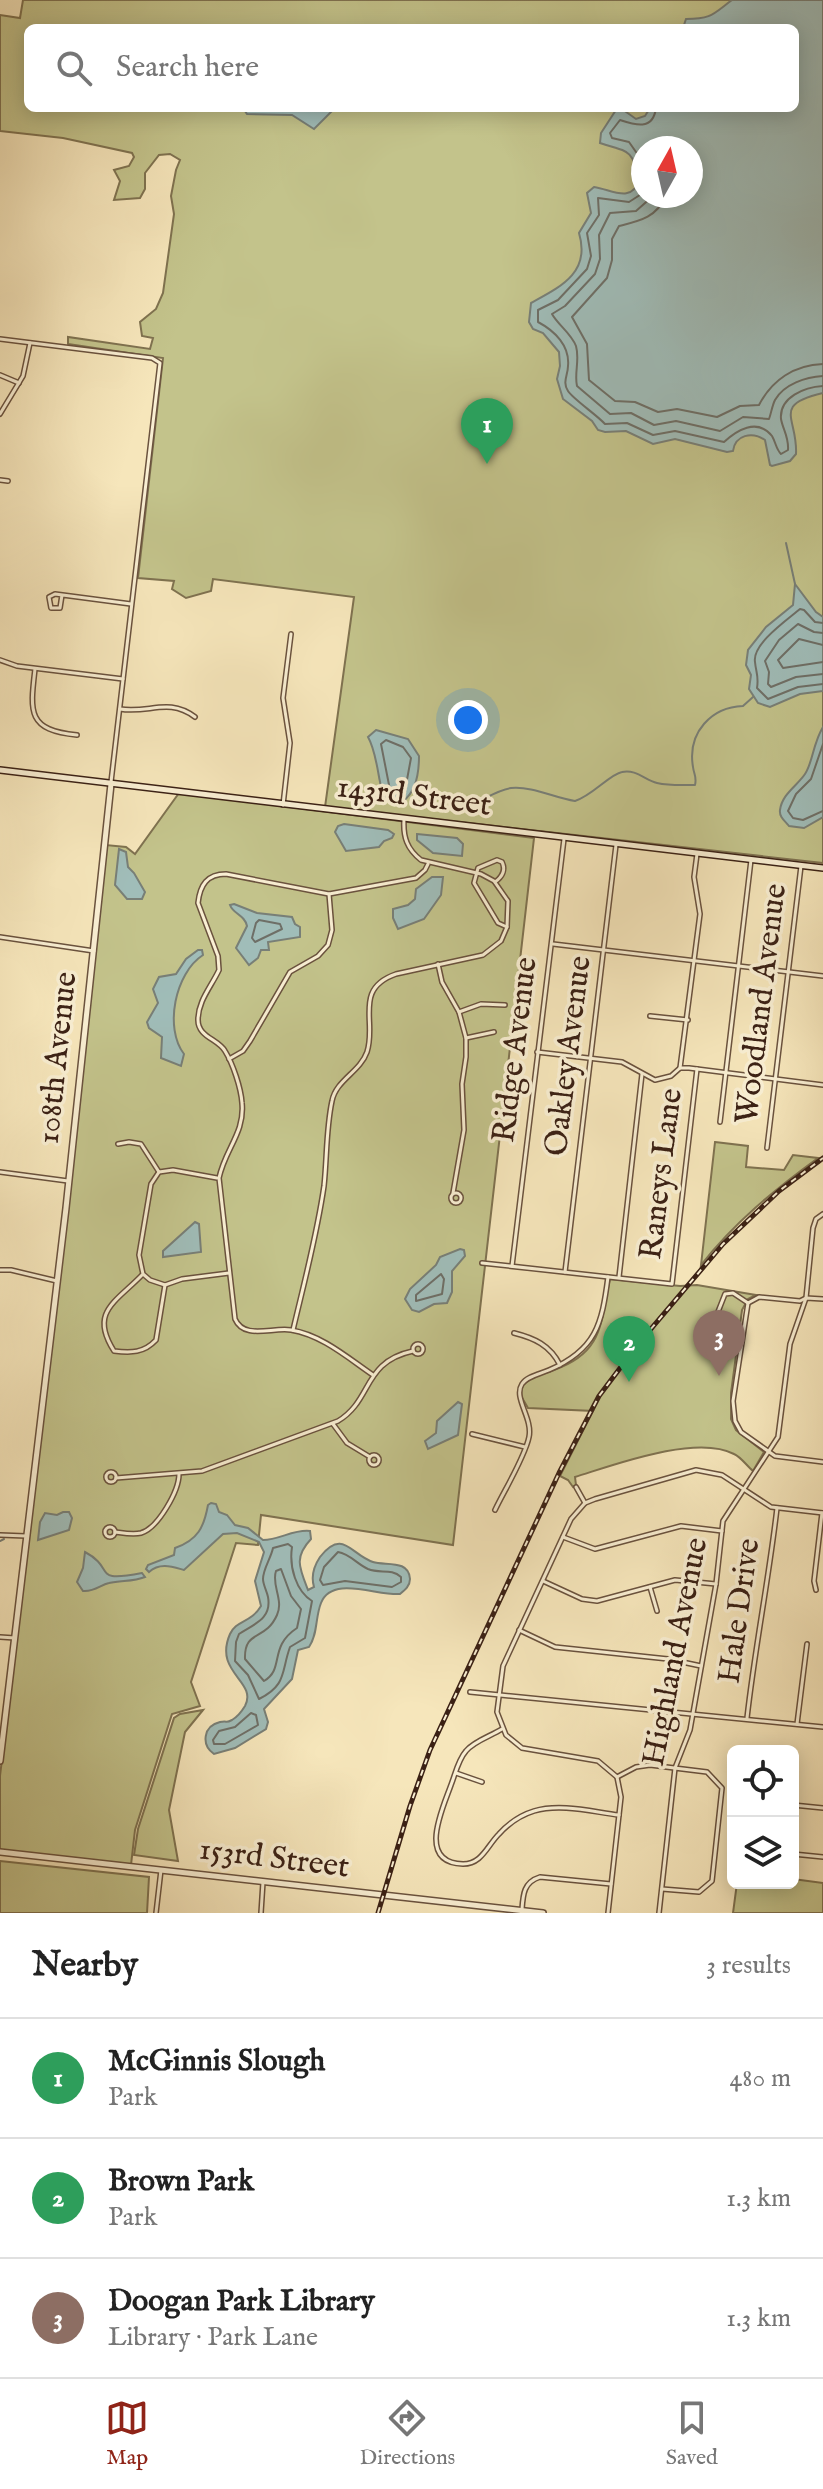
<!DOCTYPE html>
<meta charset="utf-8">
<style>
body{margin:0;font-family:"IM FELL English",serif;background:#f6f6f6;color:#222}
.controls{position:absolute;right:24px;bottom:24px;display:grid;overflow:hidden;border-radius:12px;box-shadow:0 4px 20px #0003}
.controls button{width:72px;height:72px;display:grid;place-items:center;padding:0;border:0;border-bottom:2px solid #e0e0e0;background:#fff;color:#222;font:40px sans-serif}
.compass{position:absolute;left:631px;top:136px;width:72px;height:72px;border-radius:50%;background:#fff;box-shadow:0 4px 20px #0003;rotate:8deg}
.you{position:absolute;left:468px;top:720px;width:28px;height:28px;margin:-20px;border:6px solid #fff;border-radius:50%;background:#1a73e8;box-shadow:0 0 0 12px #1a73e833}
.badge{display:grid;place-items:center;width:52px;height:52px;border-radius:50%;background:#8f2418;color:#fff;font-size:26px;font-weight:700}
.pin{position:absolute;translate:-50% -66px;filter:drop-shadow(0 2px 4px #0008)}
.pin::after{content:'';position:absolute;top:42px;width:28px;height:24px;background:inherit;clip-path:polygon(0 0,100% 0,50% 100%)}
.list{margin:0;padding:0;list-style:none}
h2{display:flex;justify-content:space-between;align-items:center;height:104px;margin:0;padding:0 32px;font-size:34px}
h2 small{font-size:26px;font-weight:400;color:#767676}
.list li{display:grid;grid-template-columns:52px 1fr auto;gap:24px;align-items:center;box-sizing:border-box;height:120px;padding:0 32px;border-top:2px solid #e0e0e0}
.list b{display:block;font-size:30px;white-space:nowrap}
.list p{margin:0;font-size:26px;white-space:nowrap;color:#767676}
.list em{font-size:26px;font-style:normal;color:#767676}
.icon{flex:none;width:44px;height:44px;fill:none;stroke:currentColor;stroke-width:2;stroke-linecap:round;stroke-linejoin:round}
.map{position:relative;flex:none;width:823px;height:1913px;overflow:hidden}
.search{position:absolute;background:#fff;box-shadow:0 4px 20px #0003;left:24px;right:24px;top:24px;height:88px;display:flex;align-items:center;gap:20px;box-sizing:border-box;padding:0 28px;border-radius:12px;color:#767676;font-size:30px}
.sheet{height:464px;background:#fff}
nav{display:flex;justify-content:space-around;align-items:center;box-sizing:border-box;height:112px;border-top:2px solid #e0e0e0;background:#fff;font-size:22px;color:#767676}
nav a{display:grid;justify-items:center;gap:4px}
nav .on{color:#8f2418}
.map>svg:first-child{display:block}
.green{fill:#c3c38b;stroke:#7f7250;stroke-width:2;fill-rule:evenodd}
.water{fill:#a0bdb9;stroke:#787f77;stroke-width:2;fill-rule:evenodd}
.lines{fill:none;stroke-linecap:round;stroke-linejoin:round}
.shore{stroke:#6e6f67;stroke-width:2}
.stream{stroke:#787f77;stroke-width:2}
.minor-casing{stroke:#6a523e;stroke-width:6}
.tertiary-casing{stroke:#6a523e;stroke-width:8}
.secondary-casing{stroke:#3b2115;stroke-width:8}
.minor{stroke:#f9efd3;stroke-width:3}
.tertiary{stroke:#f9efd3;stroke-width:5}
.secondary{stroke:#f9efd3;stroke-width:5}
.rail-casing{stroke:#3b2115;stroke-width:5}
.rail{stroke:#f9efd3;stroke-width:2;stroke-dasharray:6;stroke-linecap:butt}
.labels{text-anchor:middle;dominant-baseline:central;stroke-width:7;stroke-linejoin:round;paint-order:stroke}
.street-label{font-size:32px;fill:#3b2115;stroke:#f9efd3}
</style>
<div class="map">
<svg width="823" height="1913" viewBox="0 0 823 1913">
<rect width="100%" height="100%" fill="#f6e6bb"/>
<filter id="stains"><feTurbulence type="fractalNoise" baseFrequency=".0025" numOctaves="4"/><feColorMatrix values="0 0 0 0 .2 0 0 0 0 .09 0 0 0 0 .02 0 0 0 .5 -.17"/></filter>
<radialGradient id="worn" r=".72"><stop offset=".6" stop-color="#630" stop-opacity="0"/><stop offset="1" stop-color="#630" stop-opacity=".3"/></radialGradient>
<g class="green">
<path d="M23,0H823V863L325,807L354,597L213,579L211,591L186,598L172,589L174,581L138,578L163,358L68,344V337L150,349L153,338L142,336L140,322L156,309L163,293L174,214L171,196L176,170L180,160L170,154L159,155L145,173V189L140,198L114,200L120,181L114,170L129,166L134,157L132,153L63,138L0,131V15L20,18ZM28,28H795V108H28ZM643,148H691V196H643Z"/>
<polygon points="179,793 534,838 453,1545 261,1515 258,1545 236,1543 191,1682 200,1706 172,1714 135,1830 131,1865 0,1850 0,1776 50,1354 106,845 126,847 135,854"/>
<path d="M715,1142L748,1146L746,1167L784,1170L793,1155L818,1158C774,1190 734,1223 701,1265Z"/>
<path d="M610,1279L680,1286L697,1285L756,1295L748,1299L742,1310L731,1393V1419L736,1430L764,1452L753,1471C747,1466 741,1457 734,1454C696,1434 614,1465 575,1477L576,1485L573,1487L568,1480L560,1476L593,1411L528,1408L521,1396V1387C530,1376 542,1375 554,1370C605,1352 600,1321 610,1279Z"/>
<polygon points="203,1710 185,1732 169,1810 178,1861 134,1855 138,1829 174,1718 180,1714"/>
<polygon points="0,1861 149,1877 147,1913 0,1913"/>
<polygon points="793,1879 823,1883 823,1913 733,1913 737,1883 793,1883"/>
</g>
<g class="water">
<path d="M732,0H823V393C771,405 798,418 796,454L790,461L772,466L770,465L765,440C752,431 735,435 733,451L727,452L675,439L653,444L626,431L605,432L598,430L592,421L563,399L557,379L560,366L559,352L543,333L533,329L529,322L531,303C560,287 591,273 579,233L591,213L587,193L594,187C613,190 631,204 640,179C631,147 627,152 600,143L601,133L616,110L622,109L636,119L645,116L650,108H795V28H683L686,19C712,19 713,14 732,0ZM643,148H691V196H643Z"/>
<polygon points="243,108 335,108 314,129 292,115 247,114"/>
<polygon points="795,584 816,612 823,617 823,691 800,694 770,707 758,703 749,689 751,675 746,665 748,650 766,627 793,605"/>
<path d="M823,727V817L804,828L789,826C785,821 779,817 780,810C782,794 797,786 805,774C813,762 813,743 823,727Z"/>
<path d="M376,730L408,739L419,756C419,772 416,792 403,801L386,800C378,790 379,756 368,737Z"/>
<polygon points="344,824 388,830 394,834 392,838 384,841 379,847 346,851 335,832 338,826"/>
<polygon points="417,834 457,838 463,844 462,856 433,853 417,840"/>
<polygon points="119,849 126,852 128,867 134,873 145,892 142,899 127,899 115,885"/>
<polygon points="432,877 443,877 441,895 424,919 398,929 393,918 393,909 408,905 415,899 416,889"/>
<path d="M234,904L257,913L292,917L295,924L300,927V937L268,942L269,950H261L258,958L249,965L236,948L247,926C245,915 233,914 230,905Z"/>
<path d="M198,950H202L203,955C175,973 164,1028 184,1054L181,1066L161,1058L162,1037L149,1028L147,1022L158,1003L153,989L159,977L176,974L186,959Z"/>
<polygon points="195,1222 199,1224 201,1252 163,1257 163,1251"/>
<polygon points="460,1249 464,1250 465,1256 452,1271 452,1292 447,1303 434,1304 419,1312 412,1310 405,1299 410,1289 436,1265 440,1257"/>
<polygon points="458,1402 462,1404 458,1435 428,1449 425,1441 436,1433 437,1421"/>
<path d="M211,1503L216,1504L219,1512L227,1515L235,1525L248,1528L263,1540C279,1540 294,1529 310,1531L311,1539C294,1557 299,1567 308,1590L314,1587C311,1577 314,1566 320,1557C343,1528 351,1555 373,1562C385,1566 409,1559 410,1579C410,1586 405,1590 400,1594C377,1596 332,1575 321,1603C315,1618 318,1634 309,1647L298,1650L292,1679L264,1709L268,1722L266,1729L235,1748L214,1754C201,1745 203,1726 220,1722C229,1720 224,1724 232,1720C237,1717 242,1711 245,1706C258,1681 213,1673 230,1634C236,1620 251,1623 261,1606L255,1581L264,1552L259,1542L237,1533L223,1534L184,1570C173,1567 160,1562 149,1572L146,1569L148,1565L174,1555L175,1548C198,1540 204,1527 208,1505Z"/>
<polygon points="63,1512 69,1512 72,1518 69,1530 38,1540 40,1522 45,1513 57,1515"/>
<path d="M85,1552C117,1569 90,1583 142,1573L145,1577C133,1582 121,1580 109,1583C100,1585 95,1592 83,1591L77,1582L83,1568Z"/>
</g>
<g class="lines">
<g class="shore">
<path d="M643,162L629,142L612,138L610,133L620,120C635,125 653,131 656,108"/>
<path d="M643,193L629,202L598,198L599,215L587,233L591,256L587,269L558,300L538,310V322C555,331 570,346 568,366C568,375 562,382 568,391C573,399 597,415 605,424L627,423L653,435L675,431L724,442C736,431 757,417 772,436C776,443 776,449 781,454L788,450C789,437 783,430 781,419C779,397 805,387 823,386"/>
<path d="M653,196L636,211L610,213L599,235L600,259L595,274L565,306L552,314C558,325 571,333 576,346C580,360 574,373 577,386L610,414L631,413L654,425L676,421L720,431L743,417L769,419C771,414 772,406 775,400C784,384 806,377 823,376"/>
<path d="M666,196C656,218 639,221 619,226L612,239V260L607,278L572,317L587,344L589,380L615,401L635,402L658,412L677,409L717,417L740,406L759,405C772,380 794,365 823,364"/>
<path d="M823,623L815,622L804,610L800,609C787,620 752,644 755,662C756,673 759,676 757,688L768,699L798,687L823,684"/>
<polyline points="823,633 814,632 798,624 779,640 765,661 769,672 768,684 771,687 796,677 823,674"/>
<polyline points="823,645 799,639 778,660 783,668 823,662"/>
<polygon points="386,740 403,747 411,758 406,785 400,793 390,790 381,744"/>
<polyline points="823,744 811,779 796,794 788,811 793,818 803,820 823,811"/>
<polygon points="259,920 280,924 282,929 255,942 252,938 256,923"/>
<polygon points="441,1274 444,1279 442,1294 416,1301 416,1295"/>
<path d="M288,1544L292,1547C289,1567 296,1591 312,1601L305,1638L290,1647C281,1672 287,1685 259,1699L248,1675L235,1661L236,1642L239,1634C254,1624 272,1619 268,1597C267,1591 263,1585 263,1579C263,1569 271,1558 273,1548Z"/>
<path d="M338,1552C350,1554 357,1564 368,1569C380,1574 391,1568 401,1577V1582L392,1587L345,1581L323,1585L320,1580L324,1567Z"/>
<path d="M281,1569L291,1596L301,1609L297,1628C268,1647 285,1669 264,1681L245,1659C244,1629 265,1642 277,1615C284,1600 271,1585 276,1571Z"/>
<polygon points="251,1713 256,1715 258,1725 225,1744 214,1744 213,1740 219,1731 235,1727"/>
</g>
<g class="stream">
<polyline points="786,543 795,584"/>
<path d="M450,808C472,811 490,791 511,788C533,786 554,798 575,801C592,796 610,774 622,772C636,769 645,780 657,783C670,786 682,785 695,785C697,777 694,775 693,767C687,732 712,707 743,706L753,697"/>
<polyline points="0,1541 4,1539"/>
</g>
<g class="minor-casing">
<g id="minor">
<polyline points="0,339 152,358 160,363 111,782"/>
<polyline points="0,375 19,383"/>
<polyline points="0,414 23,376 30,343"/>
<polyline points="0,480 8,481"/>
<polyline points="62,595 60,608 51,608 49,597 55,594 131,604"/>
<polyline points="0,660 17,666 123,679"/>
<path d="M35,669C30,712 27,730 77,735"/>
<path d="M120,709C149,714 168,697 195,717"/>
<polyline points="283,805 290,743 283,698 291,634"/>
<path d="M495,882C502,877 506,870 502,862L497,860L478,868L474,883L498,923L507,927"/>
<polyline points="0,937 94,951"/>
<polyline points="553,944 823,976"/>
<polyline points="438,964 442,982 459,1012 466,1038 466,1057 462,1084 464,1130 453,1193"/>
<polyline points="459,1012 481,1004 505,1005"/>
<polyline points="650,1016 688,1020"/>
<polyline points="466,1038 494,1032"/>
<polyline points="537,1052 622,1062 655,1080 671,1076 680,1068 689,1068 823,1085"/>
<polyline points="229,1059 243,1051 250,1041 290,972 318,956 328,945 332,930 329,894"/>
<polyline points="680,1068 700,914 694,877 697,854"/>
<polyline points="720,1122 751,860"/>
<polyline points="118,1144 129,1142 141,1144 159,1172"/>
<polyline points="767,1148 801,866"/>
<polyline points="0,1172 68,1181"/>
<polyline points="217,1178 173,1170 159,1172 151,1184 139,1255 143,1274 150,1280 165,1285 182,1279 229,1273"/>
<circle cx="456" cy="1198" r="5"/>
<polyline points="482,1263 672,1284 697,1069"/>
<polyline points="512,1266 564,839"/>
<polyline points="0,1270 11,1270 57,1281"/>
<polyline points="565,1272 616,845"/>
<path d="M142,1275C116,1302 89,1312 114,1351C131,1353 144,1353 156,1340L165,1285"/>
<polyline points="619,1277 642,1074"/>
<polyline points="748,1303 733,1401 735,1421 741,1432 775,1456 823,1462"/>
<polyline points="748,1303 759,1297 800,1301 806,1298 823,1299"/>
<polyline points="714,1322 725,1294 733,1293 748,1303"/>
<path d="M293,1330C304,1283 317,1235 324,1186C327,1158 326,1129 332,1101C336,1080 360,1072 367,1052C377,1022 353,989 396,974L483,955L501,941L507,927L508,901L494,881L481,874L421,860C407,849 403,837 404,820"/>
<path d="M514,1333C534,1338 550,1345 560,1365"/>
<circle cx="418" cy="1349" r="5"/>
<path d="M373,1375C348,1358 322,1335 291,1330C272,1327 244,1340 235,1319L219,1178C225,1149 245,1133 242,1103C241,1088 233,1064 225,1051C218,1039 198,1037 198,1020C198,1001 211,987 219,970L218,956L198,903C200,885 207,874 226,874L329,894L416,878L425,870L428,864"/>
<polyline points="333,1424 347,1443 370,1457"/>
<polyline points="472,1434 525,1447"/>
<circle cx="374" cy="1460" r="5"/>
<circle cx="111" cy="1477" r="5"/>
<path d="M116,1478L202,1471L338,1421C373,1400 362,1362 413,1351"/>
<polyline points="576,1487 585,1503"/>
<path d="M495,1510C504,1491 525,1457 529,1437C533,1418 513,1398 522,1384C527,1376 540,1374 549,1370C596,1350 602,1324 608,1277"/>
<circle cx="110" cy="1532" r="5"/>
<path d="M115,1532C123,1533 133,1535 141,1533C158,1528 179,1491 179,1474"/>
<polyline points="0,1535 26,1536"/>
<polyline points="563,1537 595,1549 681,1526 722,1531"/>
<polyline points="543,1581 582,1599 597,1601 675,1580 716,1584"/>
<polyline points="650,1587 657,1611"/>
<polyline points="816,1590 814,1581 822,1513"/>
<polyline points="519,1630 555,1647 668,1659 701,1666"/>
<polyline points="0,1637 15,1638"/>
<polyline points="470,1692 823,1727"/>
<path d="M747,1718C755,1647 769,1578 777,1508"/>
<polyline points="797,1724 807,1644"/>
<path d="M502,1729C491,1736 474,1741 466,1751C458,1760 455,1775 451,1785C443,1808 416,1863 463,1864C482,1864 487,1846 499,1834C508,1824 521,1815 534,1811C561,1803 593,1812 619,1815"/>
<polyline points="456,1773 482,1782"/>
<polyline points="617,1777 636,1767 650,1765 707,1772 722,1788 712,1881 699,1892 662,1889"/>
<polyline points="793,1805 823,1808"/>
<polyline points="793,1854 823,1857"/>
<path d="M522,1909C523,1894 524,1882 540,1877L611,1884"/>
<polyline points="156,1913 161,1870"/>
<polyline points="261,1913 263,1882"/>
<polyline points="608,1913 621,1797 617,1777 598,1761 522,1748 506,1735 497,1712 503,1666 571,1519 585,1503 595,1499 696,1470 722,1475 771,1507 823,1513"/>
<polyline points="659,1913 675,1768 690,1730 716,1584 723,1521 778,1437 790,1344 806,1298 813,1228 816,1219 823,1214"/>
</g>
</g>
<g class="tertiary-casing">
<g id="tertiary">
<polyline points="0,1761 66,1208 111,784"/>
<polyline points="0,1852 543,1913"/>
</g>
</g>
<g class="secondary-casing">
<polyline id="secondary" points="0,770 823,868"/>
</g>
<use href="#minor" class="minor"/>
<use href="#tertiary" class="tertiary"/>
<use href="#secondary" class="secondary"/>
<g class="rail-casing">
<polyline id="rail" points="378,1913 410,1806 430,1750 559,1473 599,1396 639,1343 723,1244 779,1191 823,1158"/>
</g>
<use href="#rail" class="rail"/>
</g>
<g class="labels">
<g class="street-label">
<text transform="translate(414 797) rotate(7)">143rd Street</text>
<text transform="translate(762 1004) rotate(-83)">Woodland Avenue</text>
<text transform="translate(516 1050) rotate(-83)">Ridge Avenue</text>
<text transform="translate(569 1056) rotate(-83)">Oakley Avenue</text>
<text transform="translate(58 1058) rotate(-84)">108th Avenue</text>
<text transform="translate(662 1174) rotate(-83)">Raneys Lane</text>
<text transform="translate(740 1611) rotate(-82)">Hale Drive</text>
<text transform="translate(676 1652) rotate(-79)">Highland Avenue</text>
<text transform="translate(274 1859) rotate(7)">153rd Street</text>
</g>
</g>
<rect width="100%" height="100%" filter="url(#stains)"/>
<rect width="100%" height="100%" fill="url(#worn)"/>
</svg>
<div class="controls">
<button><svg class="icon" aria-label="locate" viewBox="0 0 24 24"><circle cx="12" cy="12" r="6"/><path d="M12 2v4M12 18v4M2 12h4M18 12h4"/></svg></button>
<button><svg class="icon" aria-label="layers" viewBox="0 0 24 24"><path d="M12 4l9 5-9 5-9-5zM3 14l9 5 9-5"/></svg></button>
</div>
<svg class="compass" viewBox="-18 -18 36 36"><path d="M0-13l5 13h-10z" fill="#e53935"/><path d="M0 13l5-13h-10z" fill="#767676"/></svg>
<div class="you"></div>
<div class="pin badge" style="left:487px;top:464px;background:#2e9e5b">1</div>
<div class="pin badge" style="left:629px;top:1382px;background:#2e9e5b">2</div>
<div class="pin badge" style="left:719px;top:1376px;background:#8d6e63">3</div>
<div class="search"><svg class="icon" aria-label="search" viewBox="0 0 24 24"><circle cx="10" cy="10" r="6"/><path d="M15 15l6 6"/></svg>Search here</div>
</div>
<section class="sheet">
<h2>Nearby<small>3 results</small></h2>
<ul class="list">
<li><span class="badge" style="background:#2e9e5b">1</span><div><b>McGinnis Slough</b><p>Park</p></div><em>480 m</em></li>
<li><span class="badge" style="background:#2e9e5b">2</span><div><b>Brown Park</b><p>Park</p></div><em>1.3 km</em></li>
<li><span class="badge" style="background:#8d6e63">3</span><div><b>Doogan Park Library</b><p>Library · Park Lane</p></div><em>1.3 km</em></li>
</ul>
</section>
<nav>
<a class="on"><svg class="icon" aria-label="map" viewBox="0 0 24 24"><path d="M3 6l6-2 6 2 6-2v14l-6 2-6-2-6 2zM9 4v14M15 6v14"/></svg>Map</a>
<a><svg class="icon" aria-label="directions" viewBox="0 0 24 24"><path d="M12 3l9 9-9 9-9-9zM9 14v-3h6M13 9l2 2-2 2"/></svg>Directions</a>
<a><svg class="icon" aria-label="saved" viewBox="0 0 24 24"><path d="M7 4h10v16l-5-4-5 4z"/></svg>Saved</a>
</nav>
